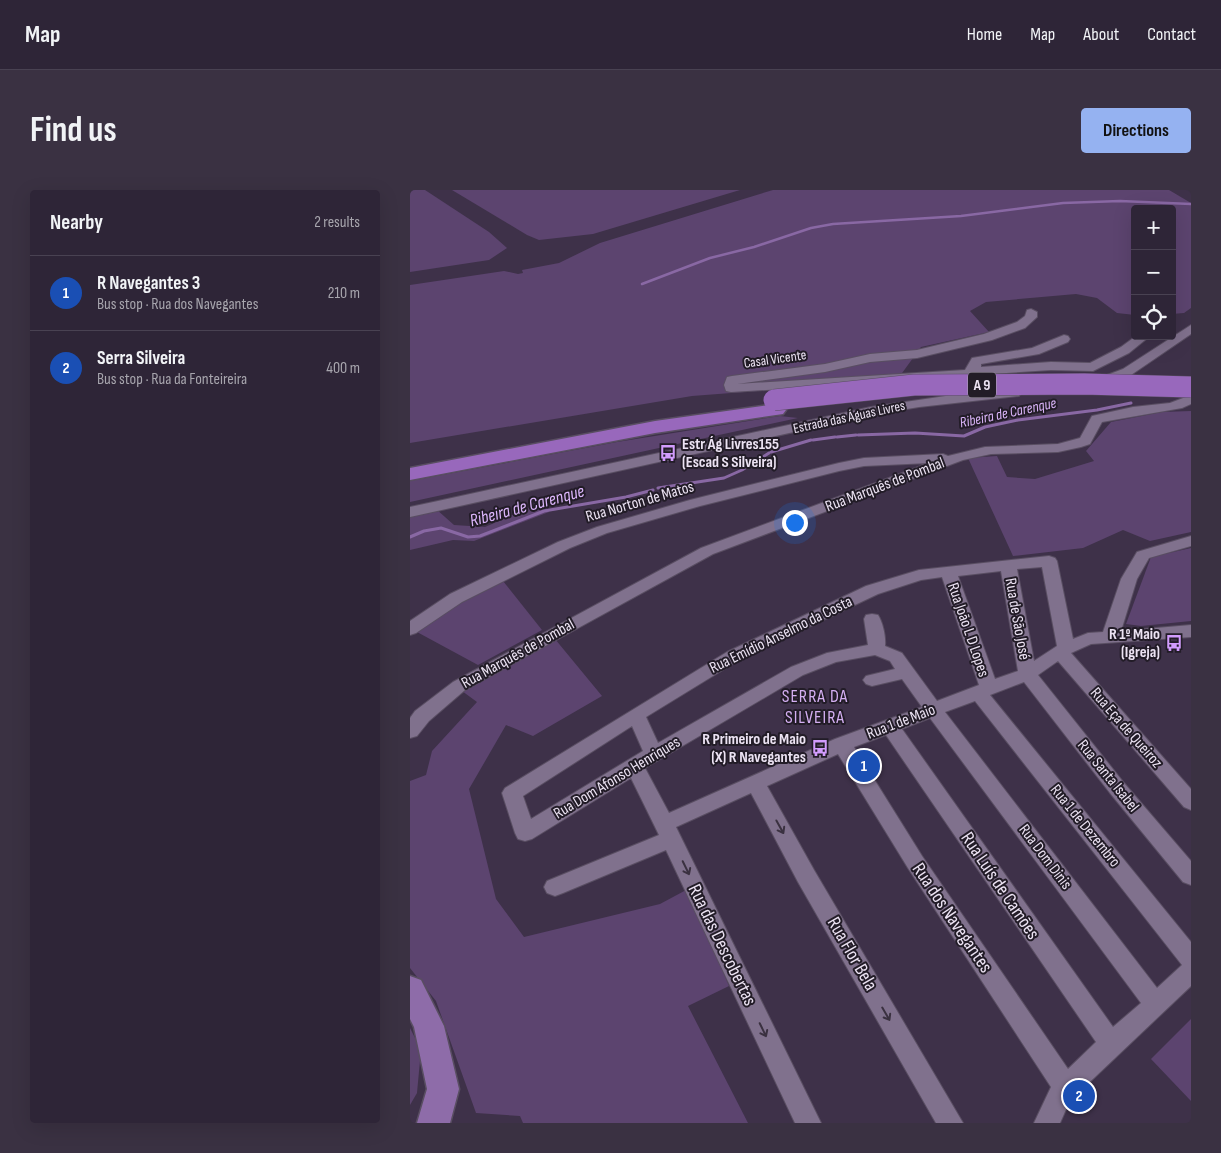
<!DOCTYPE html>
<meta charset="utf-8">
<style>
body{margin:0;font-family:"Sofia Sans Condensed",sans-serif;background:#3a3142;color:#f1f3f6}
.controls{position:absolute;right:15px;top:15px;display:grid;overflow:hidden;border-radius:5px;box-shadow:0 5px 20px #0002}
.controls button{width:45px;height:45px;display:grid;place-items:center;padding:0;border:0;border-bottom:1px solid #494252;background:#2e2537;color:#f1f3f6;font:25px sans-serif}
.you{position:absolute;left:384px;top:332px;width:18px;height:18px;margin:-12px;border:4px solid #fff;border-radius:50%;background:#1a73e8;box-shadow:0 0 0 8px #1a73e833}
.badge{display:grid;place-items:center;width:32px;height:32px;border-radius:50%;background:#95b2f1;color:#fff;font-size:16px;font-weight:700}
.pin{position:absolute;translate:-50% -50%;border:2px solid #fff;box-shadow:0 1px 5px #0006}
.list{margin:0;padding:0;list-style:none}
h2{display:flex;justify-content:space-between;align-items:center;height:65px;margin:0;padding:0 20px;font-size:21px}
h2 small{font-size:16px;font-weight:400;color:#a7a5ad}
.list li{display:grid;grid-template-columns:32px 1fr auto;gap:15px;align-items:center;box-sizing:border-box;height:75px;padding:0 20px;border-top:1px solid #494252}
.list b{display:block;font-size:19px;white-space:nowrap}
.list p{margin:0;font-size:16px;white-space:nowrap;color:#a7a5ad}
.list em{font-size:16px;font-style:normal;color:#a7a5ad}
.icon{flex:none;width:28px;height:28px;fill:none;stroke:currentColor;stroke-width:2;stroke-linecap:round;stroke-linejoin:round}
.map{position:relative;flex:none;width:781px;height:933px;overflow:hidden;border-radius:5px}
header{display:flex;align-items:center;gap:30px;box-sizing:border-box;height:70px;padding:0 25px;background:#2e2537;border-bottom:1px solid #494252}
header strong{font-size:24px}
nav{display:flex;gap:28px;margin-inline-start:auto;font-size:18px}
.intro{display:flex;align-items:center;justify-content:space-between;box-sizing:border-box;height:120px;padding:0 30px}
h1{margin:0;font-size:35px}
.button{padding:12px 22px;border-radius:5px;background:#95b2f1;color:#111;font-size:18px;font-weight:700}
main{display:flex;gap:30px;padding:0 30px}
aside{flex:1;background:#2e2537;border-radius:5px;box-shadow:0 5px 20px #0002}
.map>svg:first-child{display:block}
.green{fill:#5c446f}
.lines{fill:none;stroke-linecap:round;stroke-linejoin:round}
.stream-far1{stroke:#8968a4;stroke-width:2.5}
.stream{stroke:#8968a4;stroke-width:3}
.minor-casing{stroke:#594e62;stroke-width:2}
.major-casing{stroke:#594e62;stroke-width:3}
.highway-casing{stroke:#594e62;stroke-width:3}
.minor{fill:#80718d;fill-rule:evenodd}
.major{fill:#8e6ca9;fill-rule:evenodd}
.highway{fill:#9868bc;fill-rule:evenodd}
.highway-bridge-casing{stroke:#594e62;stroke-width:22;stroke-linecap:butt}
.highway-bridge{stroke:#9868bc;stroke-width:21}
.oneway{stroke:#3a3140}
.labels{text-anchor:middle;dominant-baseline:central;stroke-width:4;stroke-linejoin:round;paint-order:stroke}
.far-street-label{font-size:14px;fill:#ece3f3;stroke:#221c27}
.shield{fill:#221c27;stroke:#afa7b6;stroke-width:1}
.shield-label{font-size:15px;font-weight:bold;fill:#ece3f3}
.far-water-label{font-size:15px;font-style:italic;fill:#dbb5fa;stroke:#221c27}
.poi-label{font-size:16px;font-weight:bold;fill:#ece3f3;stroke:#221c27;text-anchor:end}
.street-label{font-size:16px;fill:#ece3f3;stroke:#221c27}
.water-label{font-size:18px;font-style:italic;fill:#dbb5fa;stroke:#221c27}
.neighbourhood-label{font-size:18px;letter-spacing:1px;fill:#d4aff2;stroke:#221c27}
.near-street-label{font-size:19px;fill:#ece3f3;stroke:#221c27}
</style>
<header>
<strong>Map</strong>
<nav><a>Home</a><a>Map</a><a>About</a><a>Contact</a></nav>
</header>
<div class="intro"><h1>Find us</h1><a class="button">Directions</a></div>
<main>
<aside>
<h2>Nearby<small>2 results</small></h2>
<ul class="list">
<li><span class="badge" style="background:#1a4fb4">1</span><div><b>R Navegantes 3</b><p>Bus stop · Rua dos Navegantes</p></div><em>210 m</em></li>
<li><span class="badge" style="background:#1a4fb4">2</span><div><b>Serra Silveira</b><p>Bus stop · Rua da Fonteireira</p></div><em>400 m</em></li>
</ul>
</aside>
<div class="map">
<svg width="781" height="933" viewBox="0 0 781 933">
<rect width="100%" height="100%" fill="#3e3149"/>
<g class="green">
<polygon points="0,0 15,0 79,42 97,58 79,70 0,82"/>
<polygon points="42,0 330,0 183,44 129,50 117,45"/>
<polygon points="363,0 759,0 781,13 781,118 774,123 762,124 762,19 725,19 725,125 707,123 687,108 666,104 576,112 560,121 579,142 511,157 487,190 282,206 0,253 0,95 94,81 108,84 113,83 112,80 149,73 190,53"/>
<polygon points="781,221 781,342 740,351 713,340 673,358 603,366 558,268 587,266 597,287 625,289 684,271 676,261 701,232 752,222"/>
<polygon points="370,226 388,228 0,312 0,291 207,252"/>
<polygon points="133,312 139,322 64,351 43,350 0,360 0,325 26,319 44,335 75,337"/>
<polygon points="781,358 781,431 731,436 716,434 741,367"/>
<polygon points="93,391 132,440 68,475 7,442 47,412"/>
<polygon points="145,449 192,506 123,546 96,535 59,599 86,709 114,747 250,714 278,699 319,796 278,816 338,933 113,933 110,926 66,923 26,811 0,778 0,591 16,585 22,561 67,512 52,501"/>
<polygon points="781,829 781,911 741,869"/>
<polygon points="0,838 11,860 7,903 0,915"/>
</g>
<g class="lines">
<polyline class="stream-far1" points="232,94 300,68 344,57 401,38 423,34 551,26 653,13 710,11 781,14"/>
<g class="stream">
<polyline points="448,245 505,243 554,246 575,237 608,230 687,220 721,213"/>
<polyline points="427,247 446,245"/>
<polyline points="403,250 425,247"/>
<polyline points="361,262 401,250"/>
<polyline points="248,298 314,288 332,280 359,263"/>
<polyline points="0,347 14,341 31,338 58,347 70,346 134,321 216,307 243,300"/>
</g>
<g class="minor-casing">
<g id="minor">
<polygon points="621,119 627,122 627,127 615,138 582,150 507,168 460,172 415,182 327,194 555,180 562,168 622,158 654,145 658,146 660,149 658,152 629,164 571,174 571,177 641,172 680,173 711,157 726,146 740,146 719,163 683,181 641,180 565,185 558,188 321,202 316,201 314,195 317,187 322,186 415,174 460,164 507,160 574,144 607,132 615,126 617,120"/>
<polygon points="781,135 781,144 721,185 689,197 683,193 684,190 713,179"/>
<polygon points="604,199 611,203 609,206 509,217 461,225 0,327 0,317 28,311 461,217 556,203"/>
<polygon points="781,205 781,214 772,218 692,232 680,254 671,257 648,262 581,264 553,270 303,364 55,500 19,531 7,546 0,548 0,528 5,521 43,492 291,358 519,273 454,276 429,281 290,316 197,343 160,358 52,412 6,443 0,445 0,431 40,404 148,352 187,337 280,310 429,273 454,268 533,264 538,266 575,257 648,254 670,248 682,226 723,217 760,213"/>
<path d="M781,346V356L739,368L727,389L711,441L781,435V447L681,454L661,463L781,599V620L774,617L648,471L628,485L714,593L781,671V695L773,692L700,603L614,492L580,505L781,752V796L665,906L658,915L650,933H624L641,897L498,678L428,564L357,596L404,680L553,933H526L388,692L341,603L266,637L411,933H385L256,660L153,703L145,706L137,703L134,697L137,691L249,645L221,588L122,649L115,651L108,649L105,643L92,603L95,598L317,462L456,396L509,380L639,366L645,368L647,371L663,449L678,443L693,442L711,389L727,362ZM632,377L647,456L624,471L607,379ZM591,381L608,481L585,489L548,386ZM532,387L569,495L527,511L492,463L475,456C476,447 473,433 468,425L462,424L456,425L454,429L458,455L417,463L381,477L248,553L236,527L329,470L468,404L511,390ZM465,465L480,471L485,479L456,486L453,490L456,494L462,496L492,489L512,517L425,549L259,623L235,578L393,485L426,472ZM565,511L772,775L747,798L535,522ZM520,528L731,813L703,837L492,539ZM222,536L233,561L121,629L113,606ZM476,545L686,852L658,879L512,666L444,557Z"/>
</g>
</g>
<g class="major-casing">
<polygon id="major" points="0,786 11,790 34,836 49,899 40,933 7,933 17,899 4,837 0,829"/>
</g>
<g class="highway-casing">
<polygon id="highway" points="366,214 373,216 376,220 373,224 245,243 0,290 0,278 245,231"/>
</g>
<use href="#minor" class="minor"/>
<use href="#major" class="major"/>
<use href="#highway" class="highway"/>
<g class="highway-bridge-casing">
<polyline id="highway-bridge" points="364,210 504,195 674,194 781,197"/>
</g>
<use href="#highway-bridge" class="highway-bridge"/>
</g>
<defs><path id="oneway-shaft" d="M-6 0H5M1.5-3L5.5 0L1.5 3" fill="none" stroke-width="1.6" stroke-linecap="round" stroke-linejoin="round" transform="scale(1.25)"/></defs>
<g class="oneway">
<use href="#oneway-shaft" transform="translate(370 637) rotate(61)"/>
<use href="#oneway-shaft" transform="translate(276 678) rotate(64)"/>
<use href="#oneway-shaft" transform="translate(476 824) rotate(60)"/>
<use href="#oneway-shaft" transform="translate(353 840) rotate(64)"/>
</g>
<defs>
<g id="bus-bare" transform="scale(1.35)"><path d="M-5-6H5V4H4V6H2V4H-2V6H-4V4H-5ZM-3.5-4V0h7V-4ZM-3.5 1.2v1.5H-2V1.2ZM2 1.2v1.5H3.5V1.2Z" fill="#d29cfd" stroke="#221c27" stroke-width="2.5" paint-order="stroke"/></g>
</defs>
<g fill-rule="evenodd">
<use href="#bus-bare" x="258" y="263"/>
<use href="#bus-bare" x="764" y="453"/>
<use href="#bus-bare" x="410" y="558"/>
</g>
<g class="labels">
<g class="far-street-label">
<text transform="translate(365 169) rotate(-8)">Casal Vicente</text>
<text transform="translate(439 227) rotate(-12)">Estrada das Águas Livres</text>
</g>
<rect class="shield" x="558" y="182.5" width="28" height="25" rx="4"/>
<g class="shield-label">
<text x="572" y="195">A 9</text>
</g>
<g class="far-water-label">
<text transform="translate(598 223) rotate(-12)">Ribeira de Carenque</text>
</g>
<g class="poi-label">
<text x="272" y="254" text-anchor="start">Estr Ág Livres155<tspan x="272" dy="18">(Escad S Silveira)</tspan></text>
<text x="750" y="444">R 1º Maio<tspan x="750" dy="18">(Igreja)</tspan></text>
<text x="396" y="549">R Primeiro de Maio<tspan x="396" dy="18">(X) R Navegantes</tspan></text>
</g>
<g class="street-label">
<text transform="translate(475 295) rotate(-21)">Rua Marquês de Pombal</text>
<text transform="translate(230 312) rotate(-16)">Rua Norton de Matos</text>
<text transform="translate(607 429) rotate(80)">Rua de São José</text>
<text transform="translate(558 440) rotate(71)">Rua João L D Lopes</text>
<text transform="translate(371 445) rotate(-26)">Rua Emídio Anselmo da Costa</text>
<text transform="translate(108 464) rotate(-29)">Rua Marquês de Pombal</text>
<text transform="translate(491 532) rotate(-21)">Rua 1 de Maio</text>
<text transform="translate(716 538) rotate(49)">Rua Eça de Queiroz</text>
<text transform="translate(698 586) rotate(51)">Rua Santa Isabel</text>
<text transform="translate(207 588) rotate(-31)">Rua Dom Afonso Henriques</text>
<text transform="translate(675 636) rotate(51)">Rua 1 de Dezembro</text>
<text transform="translate(635 667) rotate(53)">Rua Dom Dinis</text>
</g>
<g class="water-label">
<text transform="translate(117 316) rotate(-15)">Ribeira de Carenque</text>
</g>
<g class="neighbourhood-label">
<text x="405" y="506">SERRA DA<tspan x="405" dy="21">SILVEIRA</tspan></text>
</g>
<g class="near-street-label">
<text transform="translate(590 696) rotate(56)">Rua Luís de Camões</text>
<text transform="translate(542 728) rotate(56)">Rua dos Navegantes</text>
<text transform="translate(312 755) rotate(64)">Rua das Descobertas</text>
<text transform="translate(442 764) rotate(60)">Rua Flor Bela</text>
</g>
</g>
</svg>
<div class="controls">
<button>+</button>
<button>−</button>
<button><svg class="icon" aria-label="locate" viewBox="0 0 24 24"><circle cx="12" cy="12" r="6"/><path d="M12 2v4M12 18v4M2 12h4M18 12h4"/></svg></button>
</div>
<div class="you"></div>
<div class="pin badge" style="left:454px;top:576px;background:#1a4fb4">1</div>
<div class="pin badge" style="left:669px;top:906px;background:#1a4fb4">2</div>
</div>
</main>
